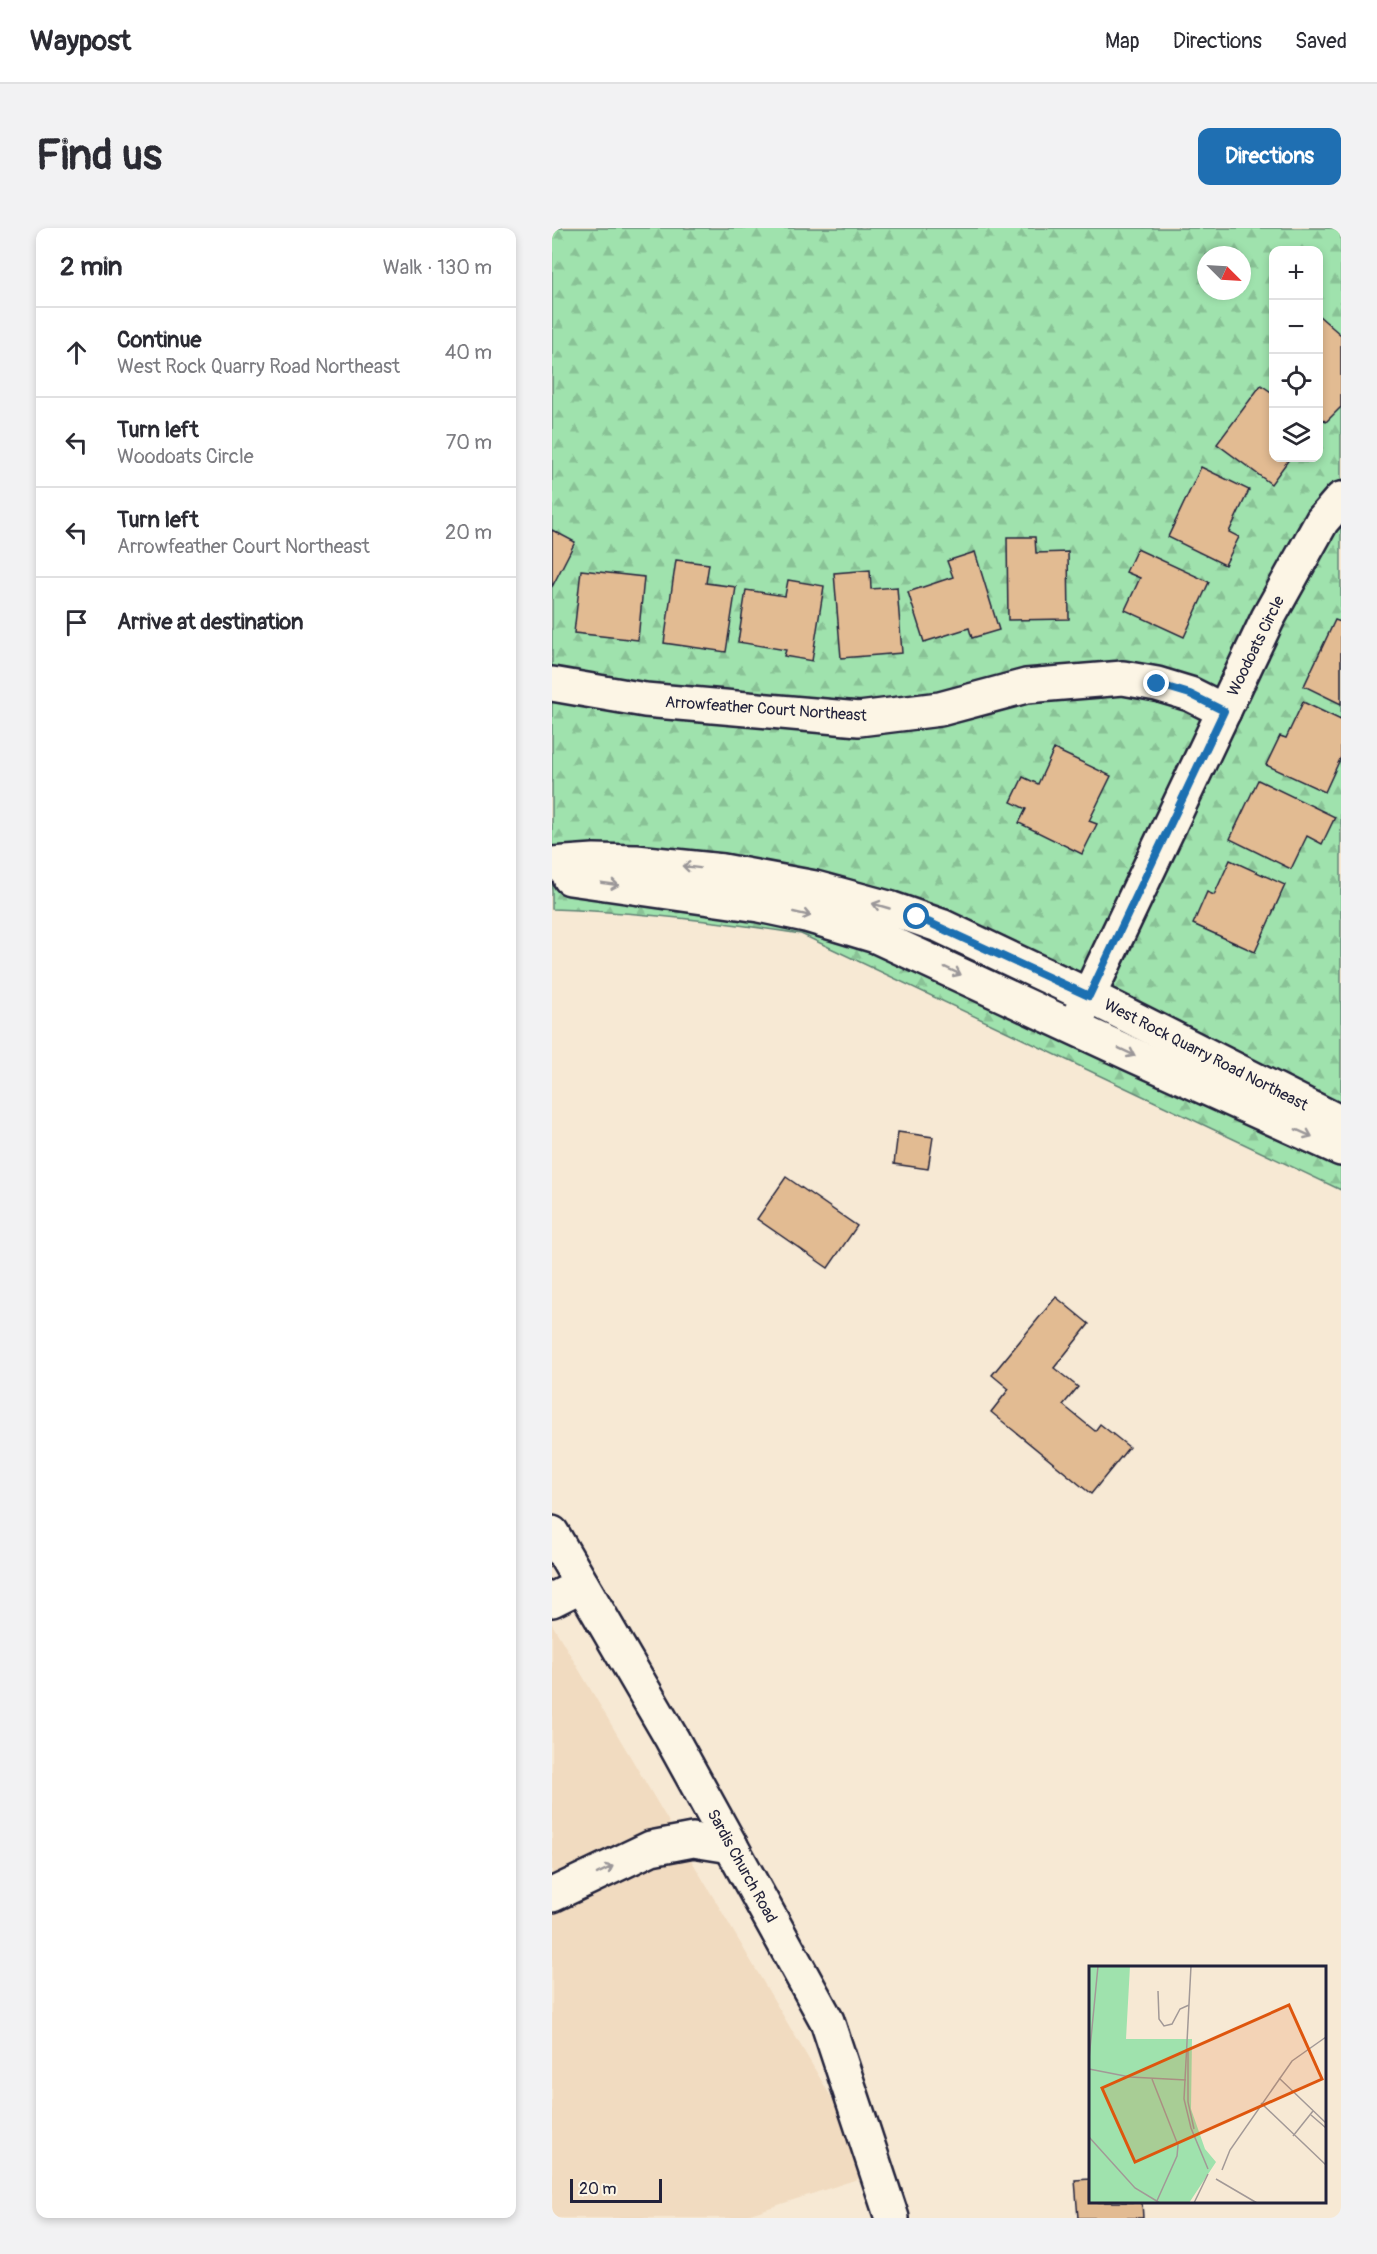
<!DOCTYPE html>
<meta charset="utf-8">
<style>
body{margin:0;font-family:Pangolin,sans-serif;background:#f2f2f3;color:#2b2b33}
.controls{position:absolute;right:18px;top:18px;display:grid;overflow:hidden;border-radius:12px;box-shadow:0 3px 9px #0003}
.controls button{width:54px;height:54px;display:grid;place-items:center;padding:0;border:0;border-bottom:2px solid #e1e1e2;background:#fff;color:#2b2b33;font:30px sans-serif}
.compass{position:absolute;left:645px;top:18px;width:54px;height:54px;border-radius:50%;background:#fff;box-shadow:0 3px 9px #0003;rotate:114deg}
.scale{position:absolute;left:18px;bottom:15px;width:92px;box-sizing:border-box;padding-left:6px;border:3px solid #22223b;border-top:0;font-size:16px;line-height:21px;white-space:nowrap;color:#22223b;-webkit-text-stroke:4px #fcf5e5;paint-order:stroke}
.stop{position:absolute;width:18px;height:18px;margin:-14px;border:4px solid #1f6fb2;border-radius:50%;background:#fff}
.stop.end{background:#1f6fb2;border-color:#fff;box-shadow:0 2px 6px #0008}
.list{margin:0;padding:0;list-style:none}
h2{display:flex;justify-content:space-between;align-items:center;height:78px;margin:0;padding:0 24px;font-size:26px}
h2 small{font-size:20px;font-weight:400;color:#7c7c81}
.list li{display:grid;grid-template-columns:39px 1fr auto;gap:18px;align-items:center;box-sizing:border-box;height:90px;padding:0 24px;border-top:2px solid #e1e1e2}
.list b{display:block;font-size:22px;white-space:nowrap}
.list p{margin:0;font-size:20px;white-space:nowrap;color:#7c7c81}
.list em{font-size:20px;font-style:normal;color:#7c7c81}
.icon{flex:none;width:33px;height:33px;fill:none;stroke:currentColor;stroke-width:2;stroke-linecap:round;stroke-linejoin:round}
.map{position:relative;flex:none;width:789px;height:1990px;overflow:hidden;border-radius:12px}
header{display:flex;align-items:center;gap:36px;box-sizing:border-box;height:84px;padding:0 30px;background:#fff;border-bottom:2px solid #e1e1e2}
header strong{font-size:28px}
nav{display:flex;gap:33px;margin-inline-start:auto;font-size:21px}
.intro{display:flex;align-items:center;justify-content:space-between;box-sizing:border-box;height:144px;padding:0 36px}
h1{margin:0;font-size:42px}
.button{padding:15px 27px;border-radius:12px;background:#1f6fb2;color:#fff;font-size:21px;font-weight:700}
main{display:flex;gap:36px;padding:0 36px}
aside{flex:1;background:#fff;border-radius:12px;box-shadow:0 3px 9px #0003}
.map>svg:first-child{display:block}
.built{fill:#f1dbc0}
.forest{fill:url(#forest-firs);stroke:#608274;stroke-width:1.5;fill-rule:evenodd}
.building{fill:#e2bb92;stroke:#22223b;stroke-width:1.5}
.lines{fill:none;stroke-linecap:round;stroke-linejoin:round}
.minor-casing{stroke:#22223b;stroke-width:38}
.minor{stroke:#fcf5e5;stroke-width:33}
.oneway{stroke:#9a9698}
.route{stroke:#1f6fb2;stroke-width:8}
.labels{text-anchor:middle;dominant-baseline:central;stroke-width:4.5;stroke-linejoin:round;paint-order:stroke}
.street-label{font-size:16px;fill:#22223b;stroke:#fcf5e5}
.inset-road{fill:none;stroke:#a29997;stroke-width:1.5}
.view{fill:#de560e;fill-opacity:0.15;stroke:#de560e;stroke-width:3}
.inset-edge{fill:none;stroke:#22223b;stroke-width:3}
</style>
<header>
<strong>Waypost</strong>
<nav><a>Map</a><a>Directions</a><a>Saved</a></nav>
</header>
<div class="intro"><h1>Find us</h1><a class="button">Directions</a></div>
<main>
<aside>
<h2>2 min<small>Walk · 130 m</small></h2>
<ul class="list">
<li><svg class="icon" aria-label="ahead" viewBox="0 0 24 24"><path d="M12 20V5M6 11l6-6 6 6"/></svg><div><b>Continue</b><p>West Rock Quarry Road Northeast</p></div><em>40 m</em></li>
<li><svg class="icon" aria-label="left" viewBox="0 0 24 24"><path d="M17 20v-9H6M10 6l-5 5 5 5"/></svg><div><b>Turn left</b><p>Woodoats Circle</p></div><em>70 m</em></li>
<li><svg class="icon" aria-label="left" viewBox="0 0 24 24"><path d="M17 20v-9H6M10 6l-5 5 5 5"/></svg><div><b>Turn left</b><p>Arrowfeather Court Northeast</p></div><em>20 m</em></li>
<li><svg class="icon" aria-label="arrive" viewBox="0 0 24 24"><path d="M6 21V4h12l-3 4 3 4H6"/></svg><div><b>Arrive at destination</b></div></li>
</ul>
</aside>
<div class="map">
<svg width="789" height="1990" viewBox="0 0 789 1990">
<defs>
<pattern id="forest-firs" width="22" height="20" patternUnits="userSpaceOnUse" patternTransform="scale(1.5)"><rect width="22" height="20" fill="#9fe2ad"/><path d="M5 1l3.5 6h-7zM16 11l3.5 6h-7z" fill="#89c296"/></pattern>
</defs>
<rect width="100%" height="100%" fill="#f7e9d4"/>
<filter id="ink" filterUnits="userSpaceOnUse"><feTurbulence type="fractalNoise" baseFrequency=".0167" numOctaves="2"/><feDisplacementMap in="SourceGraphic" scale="12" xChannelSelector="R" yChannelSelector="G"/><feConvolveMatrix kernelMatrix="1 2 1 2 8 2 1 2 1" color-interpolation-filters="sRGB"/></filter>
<g filter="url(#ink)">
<polygon class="built" points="0,1396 324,1945 186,1990 0,1990"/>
<path class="forest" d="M0,0H789V962L249,706C166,693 84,684 0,681ZM722,22H766V230H722ZM654,27H690V63H654Z"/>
<g class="building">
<polygon points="766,87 789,107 789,179 774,194 766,187"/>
<polygon points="709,157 722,166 722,230 738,230 719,256 665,216"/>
<polygon points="649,239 697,262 677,304 687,309 673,337 616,309"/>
<polygon points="0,302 23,314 0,359"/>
<polygon points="455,309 483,309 484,325 516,324 517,391 456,392"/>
<polygon points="585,321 657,354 632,409 573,382 588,350 574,344"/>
<polygon points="423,324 447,402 420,410 417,400 372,414 356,364 401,349 395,333"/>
<polygon points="124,332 157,336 154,355 184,359 174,424 112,415"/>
<polygon points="29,342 92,349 86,412 22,405"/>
<polygon points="318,342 319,361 345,359 350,425 289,430 282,345"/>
<polygon points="236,352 272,358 260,433 232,428 234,422 186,414 194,362 233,368"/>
<polygon points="783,392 789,394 789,476 752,458"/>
<polygon points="751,474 789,492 789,529 773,564 714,537 728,508 734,510"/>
<polygon points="502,521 559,548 537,593 545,596 530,626 467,595 474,581 459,574 471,549 486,556"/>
<polygon points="706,552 783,589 770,616 755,608 739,641 678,611"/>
<polygon points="678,632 733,657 703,724 641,696 655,664 662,667"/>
<polygon points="346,904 381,909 376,941 342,936"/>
<polygon points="234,949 305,998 276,1040 205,991"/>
<polygon points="504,1069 537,1096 502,1140 526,1159 511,1177 543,1203 548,1196 577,1219 539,1266 439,1184 457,1161 440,1147"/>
<polygon points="538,1951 538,1974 590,1974 591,1990 526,1990 523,1952"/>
</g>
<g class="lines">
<g class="minor-casing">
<g id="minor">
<polyline points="0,456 93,472 307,491 388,481 474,458 571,450 605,456 638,466 672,483"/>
<polyline points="0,636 42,633 84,634 171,643 263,660 340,681 389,698 537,768 789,895"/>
<polyline points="18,650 207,677 254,687 324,708 579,826 789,921"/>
<polyline points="527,788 716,390 770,293 789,271"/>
<polyline points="0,1305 120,1511 275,1793 340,1990"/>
<polyline points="0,1372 30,1357"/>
<polyline points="0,1667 99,1620 141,1612 179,1618"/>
</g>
</g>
<use href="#minor" class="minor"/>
</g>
<defs><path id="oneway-shaft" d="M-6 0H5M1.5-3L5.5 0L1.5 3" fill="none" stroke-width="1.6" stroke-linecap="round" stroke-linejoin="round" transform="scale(1.5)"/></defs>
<g class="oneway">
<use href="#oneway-shaft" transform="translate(139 639) rotate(-173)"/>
<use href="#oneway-shaft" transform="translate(58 656) rotate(8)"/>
<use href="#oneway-shaft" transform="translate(329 678) rotate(-164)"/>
<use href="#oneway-shaft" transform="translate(250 686) rotate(13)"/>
<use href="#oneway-shaft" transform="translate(401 743) rotate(25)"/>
<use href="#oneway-shaft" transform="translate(575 824) rotate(25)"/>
<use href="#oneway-shaft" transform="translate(752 905) rotate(24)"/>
<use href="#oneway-shaft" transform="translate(53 1642) rotate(-26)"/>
</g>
</g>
<g class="lines" filter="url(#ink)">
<polyline class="route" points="365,689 537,768 672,483 638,466 605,456"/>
</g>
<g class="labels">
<g class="street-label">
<text transform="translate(704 418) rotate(-64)">Woodoats Circle</text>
<text transform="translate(214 481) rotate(4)">Arrowfeather Court Northeast</text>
<text transform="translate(654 827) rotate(27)">West Rock Quarry Road Northeast</text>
<text transform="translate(190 1638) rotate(61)">Sardis Church Road</text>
</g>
</g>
<g transform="translate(537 1738)">
<rect width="237" height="237" fill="#f7e9d4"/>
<path d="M0,0H41L37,73H103L102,143L116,183L127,196L100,237H0Z" fill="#9fe2ad"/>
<path class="inset-road" d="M102,0L95,133L102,162L119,203M69,25L70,53L75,60L83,58L91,43L100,39M99,82V136L105,163M0,93L9,0M0,103L41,111L97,114M190,112L237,157M63,113L89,179L88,190L67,237M172,137L237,199M222,149L237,162M204,170L224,145M0,171L46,222L71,237M133,204L141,184L203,95L237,71M127,213L168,237M105,237L119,208"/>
<path class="view" d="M200,39L233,113L46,196L13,122Z"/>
<rect width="237" height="237" class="inset-edge"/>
</g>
</svg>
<div class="controls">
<button>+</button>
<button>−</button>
<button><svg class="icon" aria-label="locate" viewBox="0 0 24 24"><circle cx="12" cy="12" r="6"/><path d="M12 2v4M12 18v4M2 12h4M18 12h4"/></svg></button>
<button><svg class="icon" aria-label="layers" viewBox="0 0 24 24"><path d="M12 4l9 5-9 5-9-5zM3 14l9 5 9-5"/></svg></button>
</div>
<svg class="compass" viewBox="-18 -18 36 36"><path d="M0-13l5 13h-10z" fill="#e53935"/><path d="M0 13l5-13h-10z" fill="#7c7c81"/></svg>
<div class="scale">20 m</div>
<div class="stop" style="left:365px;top:689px"></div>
<div class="stop end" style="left:605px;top:456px"></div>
</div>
</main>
